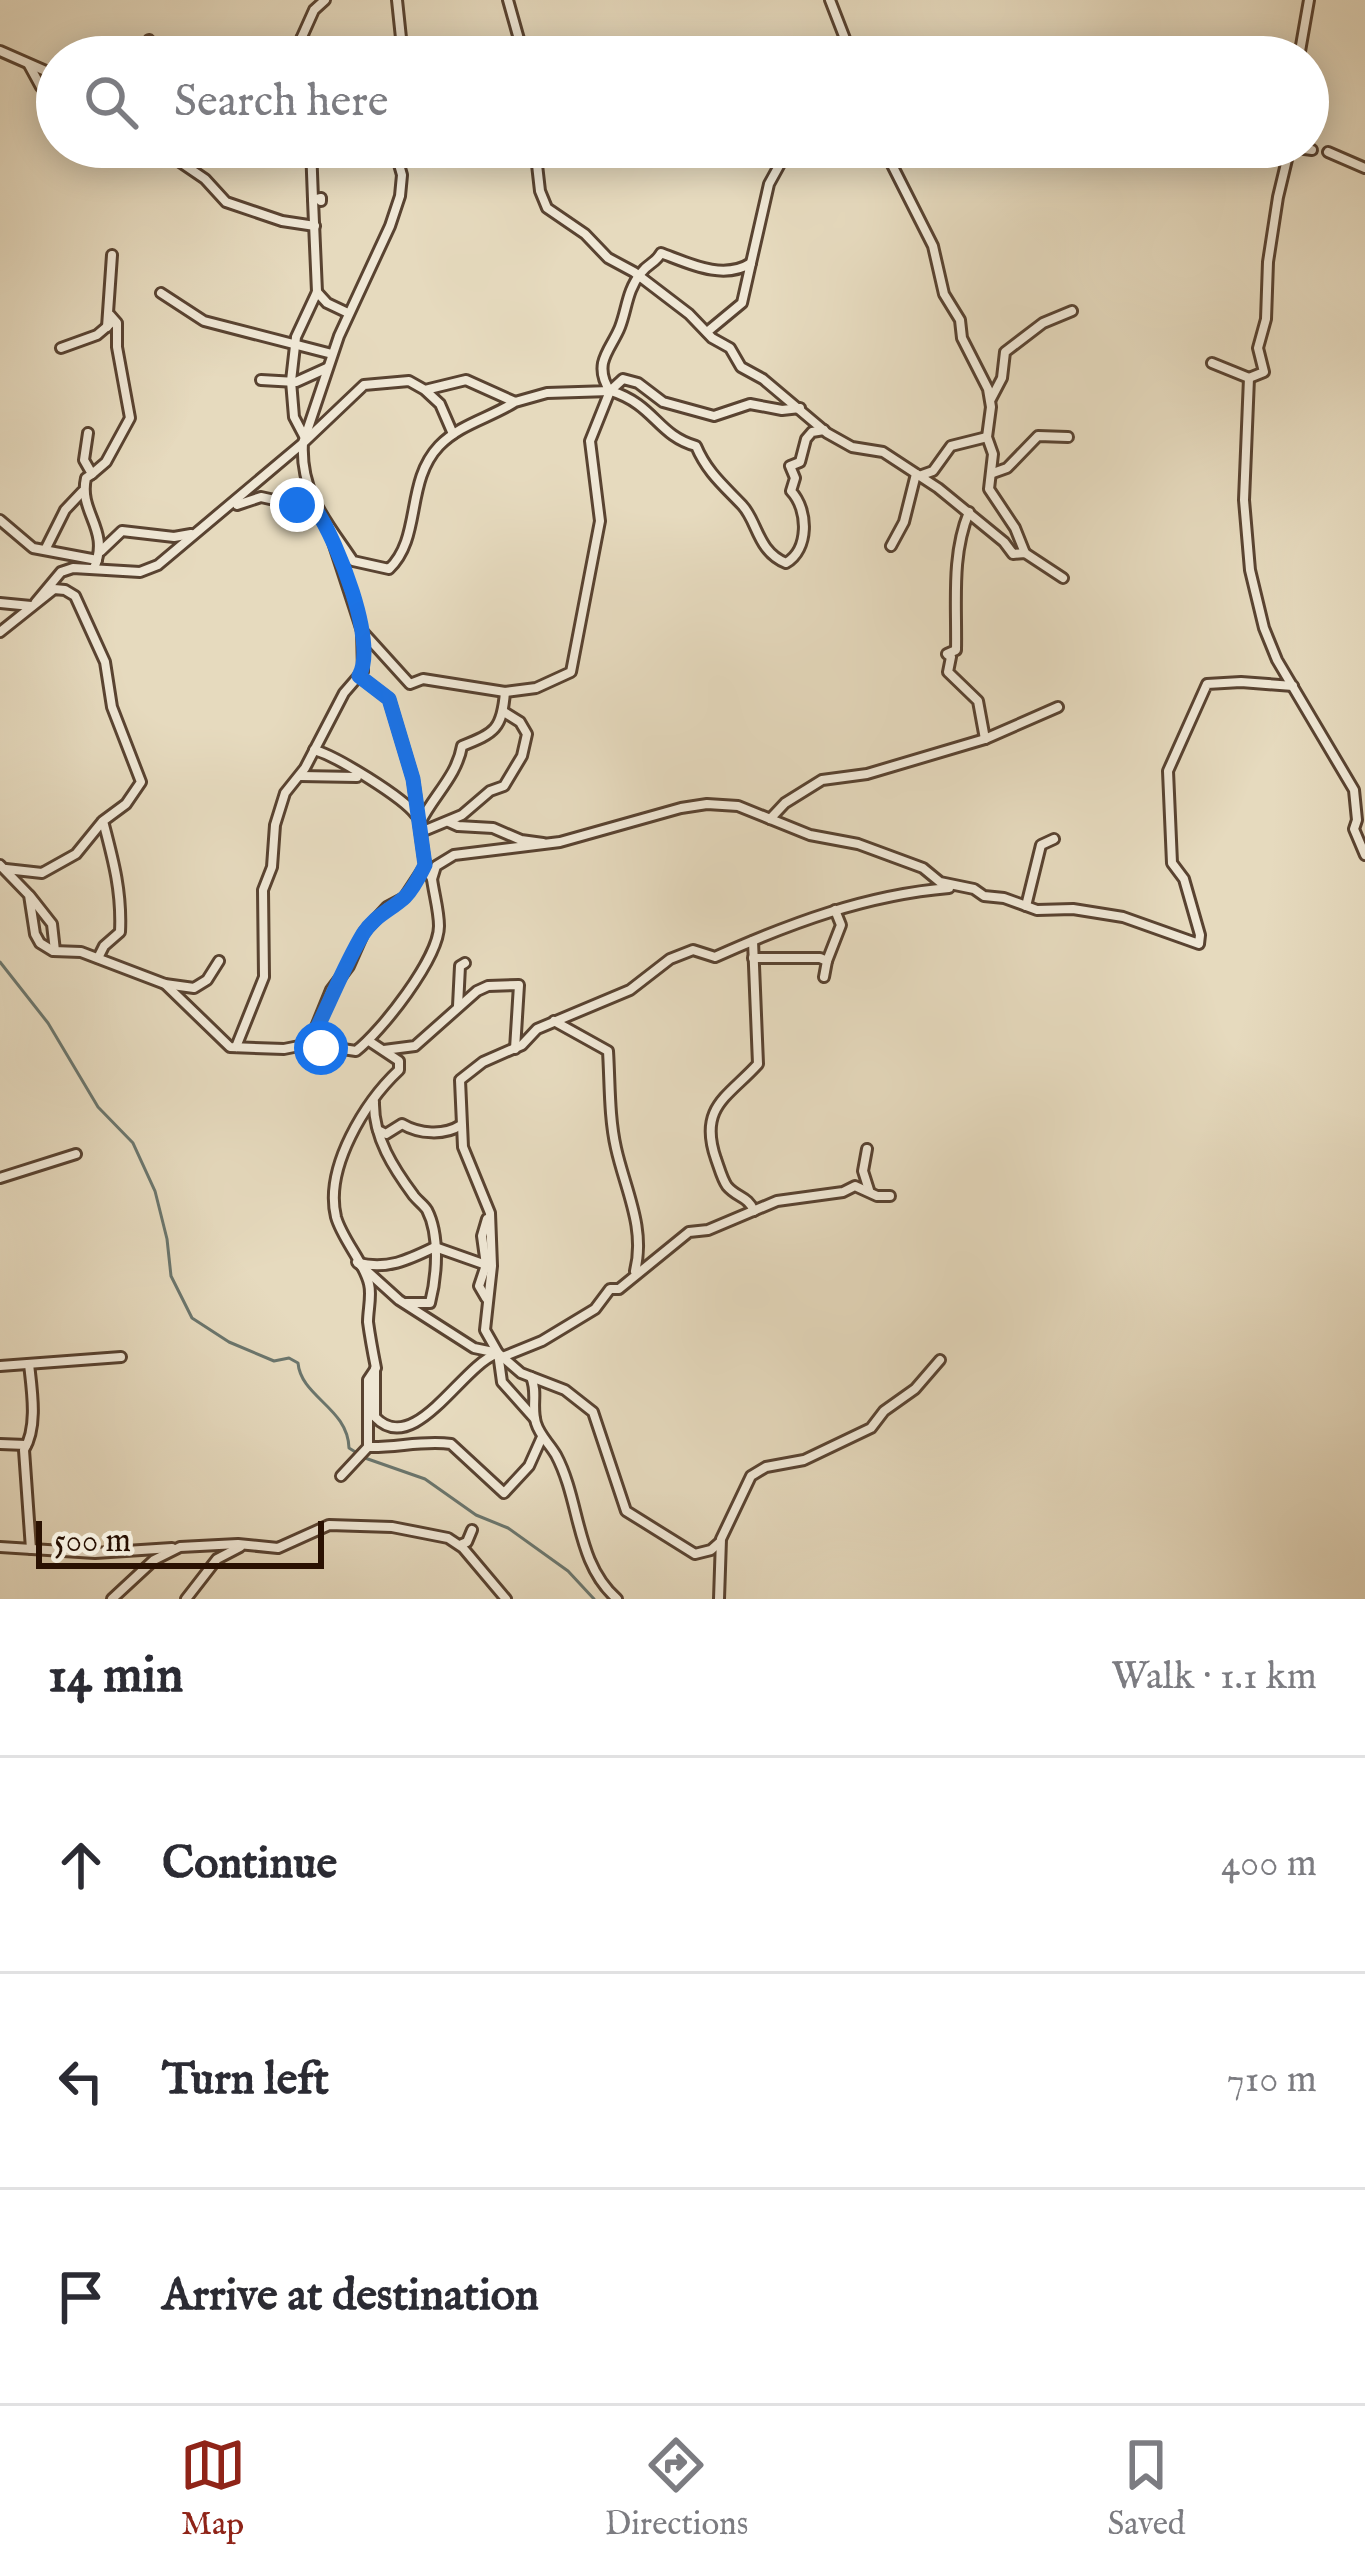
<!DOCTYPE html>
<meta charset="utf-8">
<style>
body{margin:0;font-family:"IM FELL English",serif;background:#f2f2f3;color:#2b2b33}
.scale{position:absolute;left:36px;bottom:30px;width:288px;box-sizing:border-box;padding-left:12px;border:6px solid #2a1102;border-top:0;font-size:33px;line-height:42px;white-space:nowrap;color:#2a1102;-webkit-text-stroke:9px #efe7d5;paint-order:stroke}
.stop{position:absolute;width:36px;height:36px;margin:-27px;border:9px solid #1a73e8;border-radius:50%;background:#fff}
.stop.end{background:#1a73e8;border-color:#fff;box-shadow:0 3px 12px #0008}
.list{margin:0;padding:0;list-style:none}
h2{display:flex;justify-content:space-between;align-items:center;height:156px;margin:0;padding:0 48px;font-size:51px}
h2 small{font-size:39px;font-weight:400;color:#7c7c81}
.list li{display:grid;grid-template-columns:78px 1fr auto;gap:36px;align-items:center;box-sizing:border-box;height:216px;padding:0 48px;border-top:3px solid #e1e1e2}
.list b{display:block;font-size:45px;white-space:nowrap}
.list em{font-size:39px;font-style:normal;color:#7c7c81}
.icon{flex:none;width:66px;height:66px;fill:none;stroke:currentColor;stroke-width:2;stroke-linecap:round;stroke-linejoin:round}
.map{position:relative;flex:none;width:1365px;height:1599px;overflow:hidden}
.search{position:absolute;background:#fff;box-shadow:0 6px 30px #0003;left:36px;right:36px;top:36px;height:132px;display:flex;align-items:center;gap:30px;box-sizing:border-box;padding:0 42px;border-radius:66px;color:#7c7c81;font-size:45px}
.sheet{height:804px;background:#fff}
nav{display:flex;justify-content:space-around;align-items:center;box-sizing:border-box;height:168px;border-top:3px solid #e1e1e2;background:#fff;font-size:33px;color:#7c7c81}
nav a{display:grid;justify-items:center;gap:6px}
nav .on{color:#8f2418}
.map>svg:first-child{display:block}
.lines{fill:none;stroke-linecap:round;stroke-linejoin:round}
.stream{stroke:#6b766d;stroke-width:3}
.minor-casing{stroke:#594331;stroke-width:14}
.minor{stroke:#efe7d5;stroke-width:8}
.route{stroke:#1a73e8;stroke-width:15}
</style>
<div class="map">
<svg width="1365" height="1599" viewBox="0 0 1365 1599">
<rect width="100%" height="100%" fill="#e6dabe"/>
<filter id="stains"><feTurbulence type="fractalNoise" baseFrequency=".00167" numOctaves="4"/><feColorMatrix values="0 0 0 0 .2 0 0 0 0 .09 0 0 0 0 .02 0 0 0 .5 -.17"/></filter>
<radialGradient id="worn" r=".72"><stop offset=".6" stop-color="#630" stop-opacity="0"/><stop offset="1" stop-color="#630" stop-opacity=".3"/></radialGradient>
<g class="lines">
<g class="stream">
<path d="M0,962L48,1023L98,1107L133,1143L155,1191L167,1239L171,1276L192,1318L229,1342L274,1361L289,1358L298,1363C301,1397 348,1408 349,1448L357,1453"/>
<polyline points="365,1458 425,1479 476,1515 508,1528 568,1571 594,1599"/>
</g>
<g class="minor-casing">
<g id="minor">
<polyline points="397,0 403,57"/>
<polyline points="508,0 524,57"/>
<polyline points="830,0 849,49"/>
<polyline points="301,39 314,10 325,0"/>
<polyline points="0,51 57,76"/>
<polyline points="147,57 149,40"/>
<polyline points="294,57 301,39 338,57"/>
<polyline points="1299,57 1309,0"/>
<polyline points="29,65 41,87 57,92"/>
<polyline points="57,95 53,110 57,118"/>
<polyline points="158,147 205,179 226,202 282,221 315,226"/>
<polyline points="311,147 313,199"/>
<polyline points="535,147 540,191 547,208 585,234 608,258 634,272 689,314 712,338 730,348 741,367 763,379 827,433 852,447 883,452 938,488 1004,542 1013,554 1025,553 1063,578"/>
<polyline points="883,147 933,246 944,294 960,320 962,338 988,389 991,407 987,437 993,454 989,489 1015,528 1025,553"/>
<polyline points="1290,147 1312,150"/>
<polyline points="1328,152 1365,168"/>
<polyline points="751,263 769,184 780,164 780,147"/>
<polyline points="317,292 327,303 348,313"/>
<polyline points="161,293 204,321 332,354"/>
<polyline points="107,327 112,255"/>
<polyline points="61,348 97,335 110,324"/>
<polyline points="1212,363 1249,378 1244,500 1250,570 1264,628 1277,660 1354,790 1357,820 1354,829 1365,855"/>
<polyline points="1249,378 1264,372 1258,348 1266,319 1268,262 1278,197 1290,147"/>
<polyline points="261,380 296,382 327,368"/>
<polyline points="426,391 440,404 453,434"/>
<path d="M611,391C655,405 657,435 696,446C707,472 723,485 742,505C758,522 757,551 786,563C809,550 809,510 791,491L795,478L790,466L800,462L806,439L812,432L824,430"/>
<polyline points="991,399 1002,378 1005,352 1043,323 1072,311"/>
<path d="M515,402C490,418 460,424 439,446C405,482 422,538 389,569L353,561C328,523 300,494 303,443L364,385L409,381L425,390L466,380L515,402L547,393L610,391C604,382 601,374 603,363C606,350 615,340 620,327C627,309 627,290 641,273C648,263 655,264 661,253C688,263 723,281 751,263L742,303L707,332"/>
<path d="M88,433L84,460L92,474L86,478C78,513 111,529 94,568"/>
<polyline points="304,436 294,417 291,381 296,337 317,292 313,200 321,198 321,201"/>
<polyline points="993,473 1007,468 1038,436 1068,437"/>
<polyline points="92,474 106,462 130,418 117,347 117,323 110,315"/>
<polyline points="919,476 933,471 951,446 987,437"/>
<polyline points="237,505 261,497 315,509"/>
<path d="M969,512C951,556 957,603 956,650L947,654L951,657L948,672L978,701L985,739"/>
<polyline points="0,520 33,548 97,560"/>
<polyline points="891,546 904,522 916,474"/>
<polyline points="46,548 65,510 82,492"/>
<polyline points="101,551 122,531 174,537 191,534"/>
<polyline points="36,602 61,572 73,568 140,572 158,565 303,443 339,336 390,226 400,196 402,175 394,147"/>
<polyline points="0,603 31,606"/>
<polyline points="362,631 410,684 423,679 505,692 536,688 571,672 600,521 590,441 610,391 623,379 638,383 663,402 714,416 750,404 782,410 800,408"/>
<path d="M0,632L54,589L65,590L75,596L105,662L112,707L141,782L126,804L103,821C113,859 122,891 120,932L104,946L98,958"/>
<polyline points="363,671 359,676 389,699 413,779 425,865 432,879 436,866 454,855 560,842 681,808 707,804 738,806 810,835 858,844 923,868 940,882 974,889 984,896 1004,898 1037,910 1073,909 1123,917 1199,944 1200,935 1184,879 1172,863 1168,771 1207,684 1241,682 1293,686"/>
<path d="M314,750C335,755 404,798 416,815"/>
<polyline points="300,776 357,777"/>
<polyline points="770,819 785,803 822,780 867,774 985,739 1058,707"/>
<polyline points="449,822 458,826 493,828 521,840 543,843"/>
<path d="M420,823C433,796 457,776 462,746C495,733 502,729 505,692"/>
<polyline points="421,832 462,815 490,791 504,786 522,756 527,734 520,722 504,712"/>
<polyline points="0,865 29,895 35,934 40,943 53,951 81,952 165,984 194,988 207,980 219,961"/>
<polyline points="6,869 42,873 76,854 102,822"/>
<polyline points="30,896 52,924 55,951"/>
<polyline points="1026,906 1041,845 1054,839"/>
<path d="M753,941L758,1064C728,1097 698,1107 716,1159C719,1167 722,1179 727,1186C737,1198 748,1196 754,1211"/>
<polyline points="753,958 820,958 827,961 824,977"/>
<polyline points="827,961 841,925 835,910"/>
<path d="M165,984L230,1047L284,1049L309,1044L356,1051C381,1032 439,958 439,926C439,911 434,894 432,879"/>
<polyline points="458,1006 460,966 465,963"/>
<path d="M554,1021L608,1051C610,1083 609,1117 616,1148C625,1189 646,1228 635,1271"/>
<polyline points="309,1044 331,990 349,966 364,932 387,907 404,898 425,866"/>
<polyline points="236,1047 264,977 263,890 272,867 275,825 285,793 305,768 344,693 363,671 362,631 331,536"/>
<polyline points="384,1050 415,1046 477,991 488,986 519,985 515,1049"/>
<path d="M374,1102C373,1137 394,1169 414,1196C418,1201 424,1205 427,1210C440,1235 437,1276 430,1303H406"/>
<path d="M378,1130L386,1134L402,1124C419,1134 444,1136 461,1125"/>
<polyline points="867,1149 863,1171 869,1190"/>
<polyline points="0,1178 76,1154"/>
<polyline points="357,1262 399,1300 474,1348 498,1353 521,1373 565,1390 593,1412 626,1511 695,1554 711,1550 720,1542"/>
<path d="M358,1263C388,1270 408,1260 435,1247L486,1265L479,1286L486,1298"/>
<polyline points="486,1265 482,1236 487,1219"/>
<polyline points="500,1358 542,1341 595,1309 610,1289 619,1289 689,1232 708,1230 777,1201 843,1192 855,1186 877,1196 890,1196"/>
<path d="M29,1364C32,1391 38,1427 24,1450L31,1549"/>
<polyline points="0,1366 121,1357"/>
<path d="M375,1369V1417C414,1458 461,1367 496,1354"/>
<path d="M531,1377C538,1393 531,1406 536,1423C540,1436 549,1443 556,1455C581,1502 575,1562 617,1599"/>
<path d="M535,1419L502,1382L498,1353L485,1330L492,1266L490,1213L463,1147L460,1080L483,1062L522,1045L537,1029L630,990L670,959L693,950L715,957C791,923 866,895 949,888"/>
<polyline points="0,1444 26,1445"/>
<path d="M368,1447C396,1448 423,1440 451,1444L504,1493L529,1466L542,1437"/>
<path d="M341,1476L368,1447V1380L376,1368C373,1353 370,1337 368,1322C368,1310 372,1295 369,1284C365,1264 342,1239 336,1217C324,1167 366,1101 399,1070V1061L369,1041"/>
<polyline points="460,1545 467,1542 472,1530"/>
<polyline points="0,1547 95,1553 172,1548"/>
<polyline points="112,1599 154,1560 180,1547 238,1544 278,1548 329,1525 392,1527 448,1538 463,1548 506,1599"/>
<polyline points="186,1599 217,1559 240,1547"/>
<polyline points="719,1599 721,1539 751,1476 766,1467 804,1460 871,1428 884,1411 915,1389 940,1360"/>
</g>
</g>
<use href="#minor" class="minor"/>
</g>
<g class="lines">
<path class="route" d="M297,505L316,510C337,541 378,643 359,676L389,699L413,779L425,865C420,875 414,888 405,897C391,910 374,916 363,934C342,969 328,1008 309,1044L321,1048"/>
</g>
<rect width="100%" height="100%" filter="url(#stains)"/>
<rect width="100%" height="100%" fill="url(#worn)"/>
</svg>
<div class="scale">500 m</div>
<div class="stop" style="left:321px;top:1048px"></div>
<div class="stop end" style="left:297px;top:505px"></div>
<div class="search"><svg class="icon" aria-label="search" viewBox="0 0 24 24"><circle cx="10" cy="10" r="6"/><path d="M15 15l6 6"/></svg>Search here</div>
</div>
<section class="sheet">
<h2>14 min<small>Walk · 1.1 km</small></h2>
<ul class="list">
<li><svg class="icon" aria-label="ahead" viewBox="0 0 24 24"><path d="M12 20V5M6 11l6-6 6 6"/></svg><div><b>Continue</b></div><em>400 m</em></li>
<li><svg class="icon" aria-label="left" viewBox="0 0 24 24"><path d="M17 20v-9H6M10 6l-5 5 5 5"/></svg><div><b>Turn left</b></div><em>710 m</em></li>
<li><svg class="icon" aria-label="arrive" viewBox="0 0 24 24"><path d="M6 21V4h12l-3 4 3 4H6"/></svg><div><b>Arrive at destination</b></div></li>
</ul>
</section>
<nav>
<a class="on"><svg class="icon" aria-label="map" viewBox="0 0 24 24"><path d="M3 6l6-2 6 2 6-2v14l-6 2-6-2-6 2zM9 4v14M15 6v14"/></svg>Map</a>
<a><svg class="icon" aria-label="directions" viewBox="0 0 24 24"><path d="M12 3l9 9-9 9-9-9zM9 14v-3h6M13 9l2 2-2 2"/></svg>Directions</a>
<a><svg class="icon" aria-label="saved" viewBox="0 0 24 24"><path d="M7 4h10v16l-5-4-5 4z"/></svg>Saved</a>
</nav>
